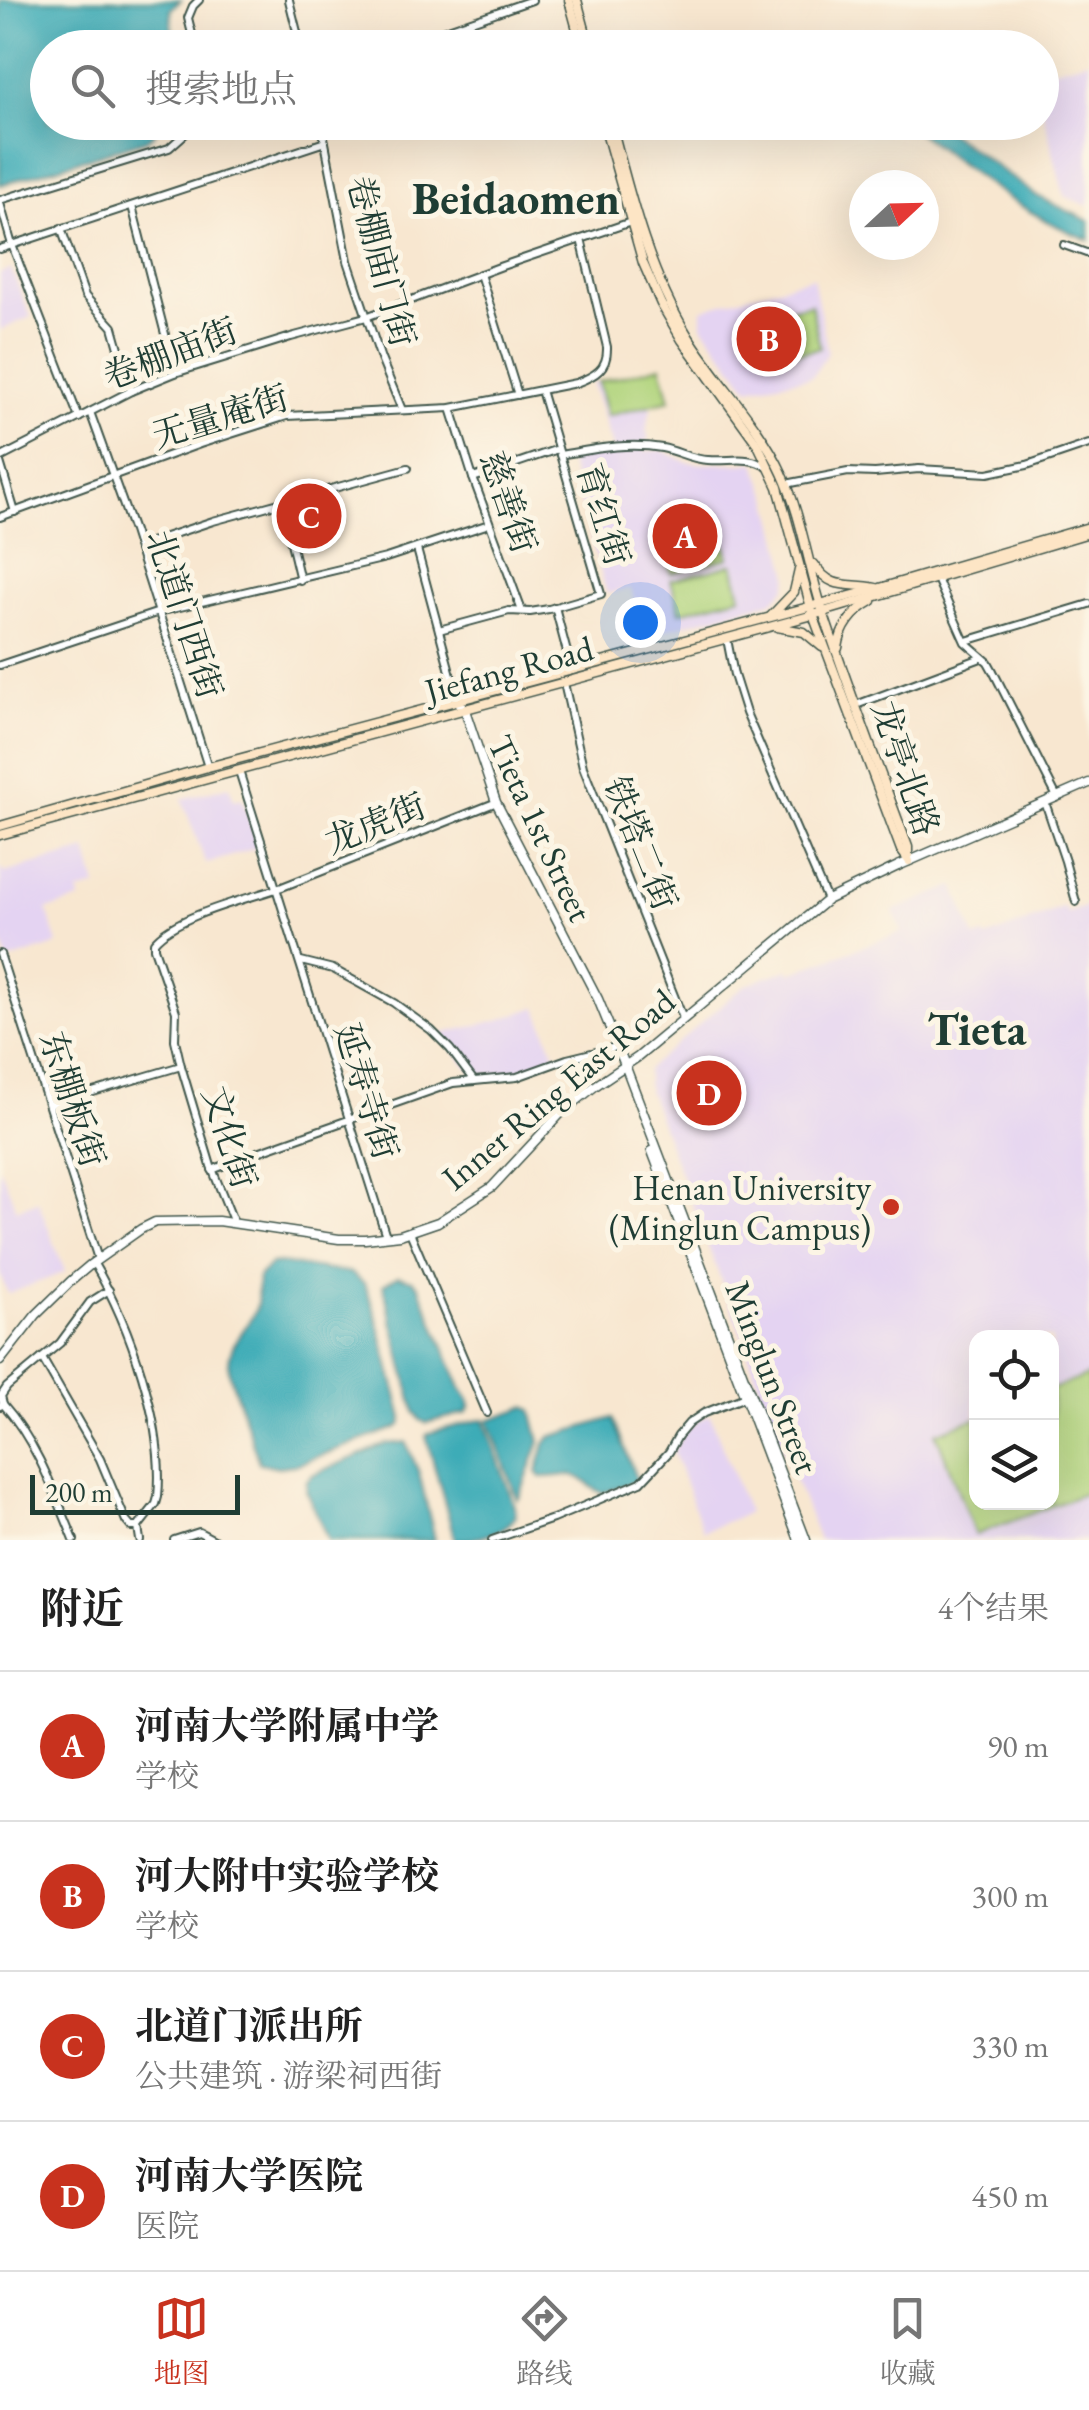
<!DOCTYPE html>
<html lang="zh">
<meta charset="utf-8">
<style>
body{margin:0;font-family:"EB Garamond","Noto Serif SC",serif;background:#f6f6f6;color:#222}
.controls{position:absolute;right:30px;bottom:30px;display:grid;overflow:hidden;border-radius:20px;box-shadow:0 10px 40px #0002}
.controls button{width:90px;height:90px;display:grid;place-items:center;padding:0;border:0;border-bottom:2px solid #e0e0e0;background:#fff;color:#222;font:50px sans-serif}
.compass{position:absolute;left:849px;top:170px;width:90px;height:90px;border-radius:50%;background:#fff;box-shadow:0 10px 40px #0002;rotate:68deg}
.scale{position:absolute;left:30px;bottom:25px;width:210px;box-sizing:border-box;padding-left:10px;border:5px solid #1f3d34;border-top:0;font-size:28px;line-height:35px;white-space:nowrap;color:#1f3d34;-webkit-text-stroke:8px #fcf5e5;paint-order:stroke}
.you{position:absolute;left:640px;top:622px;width:35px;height:35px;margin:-25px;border:8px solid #fff;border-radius:50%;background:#1a73e8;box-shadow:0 0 0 15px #1a73e833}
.badge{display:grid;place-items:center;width:65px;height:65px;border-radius:50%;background:#c8321e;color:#fff;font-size:32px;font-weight:700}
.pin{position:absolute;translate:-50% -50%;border:5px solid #fff;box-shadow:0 2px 10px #0006}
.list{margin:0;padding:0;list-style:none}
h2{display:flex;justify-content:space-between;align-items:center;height:130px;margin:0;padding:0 40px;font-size:42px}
h2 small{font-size:32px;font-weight:400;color:#767676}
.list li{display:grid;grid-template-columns:65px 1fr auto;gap:30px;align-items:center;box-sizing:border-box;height:150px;padding:0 40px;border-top:2px solid #e0e0e0}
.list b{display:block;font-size:38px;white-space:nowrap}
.list p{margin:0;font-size:32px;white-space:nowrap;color:#767676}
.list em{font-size:32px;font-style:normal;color:#767676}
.icon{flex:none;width:55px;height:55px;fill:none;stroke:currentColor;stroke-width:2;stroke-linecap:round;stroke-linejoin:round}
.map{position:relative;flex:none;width:1089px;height:1540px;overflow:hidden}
.search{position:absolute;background:#fff;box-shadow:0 10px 40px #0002;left:30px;right:30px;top:30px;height:110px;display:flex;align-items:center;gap:25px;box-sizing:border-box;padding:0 35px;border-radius:55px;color:#767676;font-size:38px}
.sheet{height:730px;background:#fff}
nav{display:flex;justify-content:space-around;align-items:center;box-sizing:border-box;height:140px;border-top:2px solid #e0e0e0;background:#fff;font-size:28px;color:#767676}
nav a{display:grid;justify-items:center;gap:5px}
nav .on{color:#c8321e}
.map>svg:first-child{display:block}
.built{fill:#e4d3f2;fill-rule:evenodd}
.green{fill:#b1d47d;stroke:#688858;stroke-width:2.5}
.water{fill:#3cacb7;stroke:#2e7476;stroke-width:2.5}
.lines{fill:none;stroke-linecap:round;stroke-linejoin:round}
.minor-casing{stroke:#40564b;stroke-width:10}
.tertiary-casing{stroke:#40564b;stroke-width:11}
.secondary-casing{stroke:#40564b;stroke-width:11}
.minor{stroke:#fff;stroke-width:6}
.tertiary{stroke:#fff;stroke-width:8}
.secondary{stroke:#fde5c5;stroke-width:8}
.poi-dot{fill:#c8321e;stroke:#fcf5e5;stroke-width:4}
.labels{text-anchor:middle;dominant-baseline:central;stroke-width:10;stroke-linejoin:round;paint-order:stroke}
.street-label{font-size:35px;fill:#1f3d34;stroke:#fcf5e5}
.poi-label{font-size:35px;fill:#1f3d34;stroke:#fcf5e5;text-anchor:end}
.district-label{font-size:45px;font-weight:bold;fill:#1f3d34;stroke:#fcf5e5}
</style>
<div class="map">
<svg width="1089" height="1540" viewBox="0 0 1089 1540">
<rect width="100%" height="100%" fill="#fcf5e5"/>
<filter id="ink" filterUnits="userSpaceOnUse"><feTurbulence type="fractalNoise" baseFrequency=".01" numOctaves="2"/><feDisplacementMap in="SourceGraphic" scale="20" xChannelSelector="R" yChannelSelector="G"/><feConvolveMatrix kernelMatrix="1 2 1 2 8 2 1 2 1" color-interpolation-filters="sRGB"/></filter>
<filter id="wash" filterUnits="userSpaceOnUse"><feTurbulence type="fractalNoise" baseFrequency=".0048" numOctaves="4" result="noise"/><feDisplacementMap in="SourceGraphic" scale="40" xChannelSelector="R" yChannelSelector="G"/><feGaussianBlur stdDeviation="2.25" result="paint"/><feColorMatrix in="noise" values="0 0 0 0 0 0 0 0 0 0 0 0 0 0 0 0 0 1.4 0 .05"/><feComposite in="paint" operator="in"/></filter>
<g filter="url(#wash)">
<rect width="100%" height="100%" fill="#f8e7d0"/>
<g class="built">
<polygon points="1089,60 1089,206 1064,196 1042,108 1042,72"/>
<polygon points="11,269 31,317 0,330 0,273"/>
<polygon points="813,277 828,353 812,377 749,388 702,325 702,309"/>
<polygon points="661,366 670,400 652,405 646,429 649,440 643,442 645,451 661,450 687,462 703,464 755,463 769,497 789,576 786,588 772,601 649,634 645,622 641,623 631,588 607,594 568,459 613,450 592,383"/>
<polygon points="229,786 234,800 242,798 259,847 206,864 182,799"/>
<polygon points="87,850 97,887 78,892 80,900 47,910 58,944 8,961 0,934 0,869 2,868 4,873"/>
<path d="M954,886L975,938L984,935L986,938L1064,907L1067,913L1089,906V1540H819L769,1414L742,1335L647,1087V1069L744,986L788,969L791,973L902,932L893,911ZM976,1338H1052V1502H976Z"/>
<polygon points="537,1007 556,1058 512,1074 474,1075 441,1034 499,1020"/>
<polygon points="0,1167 16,1209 38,1201 65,1272 8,1294 0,1274"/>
<polygon points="710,1415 748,1513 703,1531 673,1452 685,1432 699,1420"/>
</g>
<g class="green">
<polygon points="811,304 820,348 790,354 781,311"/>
<polygon points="661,366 670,400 607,416 598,382"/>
<polygon points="717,512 729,558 671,573 658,527"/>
<polygon points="733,564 741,596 680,612 671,580"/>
<polygon points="1089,1375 1089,1492 975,1535 936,1433 976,1418 976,1502 1052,1502 1052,1389"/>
</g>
<g class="water">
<polygon points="0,0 181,0 171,9 173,47 48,48 48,122 160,123 154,134 146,140 0,185"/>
<path d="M905,123H936L1037,196L1089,221V240C1020,214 964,166 905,123Z"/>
<path d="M279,1263L351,1273L364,1283L375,1311L403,1418L401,1425L396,1428L295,1465L278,1467L259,1463L229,1372C227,1342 244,1335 255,1311C260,1301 256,1289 258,1277L271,1264Z"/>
<polygon points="398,1276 413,1280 419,1286 461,1388 469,1400 470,1408 466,1413 426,1423 420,1420 415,1412 383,1285"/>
<polygon points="525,1407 532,1410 540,1442 520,1496 517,1499 488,1420"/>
<path d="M613,1418L637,1481L603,1493C589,1489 586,1478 575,1476C565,1473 553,1478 541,1477L537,1472L545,1444L550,1437Z"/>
<path d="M484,1419L515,1508L516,1516C504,1534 475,1540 455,1540L426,1436L429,1433Z"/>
<polygon points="406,1442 419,1473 435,1540 328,1540 306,1490 307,1480 314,1474 386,1444"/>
</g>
</g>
<g filter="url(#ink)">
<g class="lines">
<g class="minor-casing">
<g id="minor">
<polyline points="289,0 301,48"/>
<polyline points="193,48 192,34 188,18 193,6 199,0"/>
<polyline points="393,48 532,0"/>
<polyline points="321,122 348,261 381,359 402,410"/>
<polyline points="0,200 169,148 187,132 191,122"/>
<polyline points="0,203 12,245 79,418"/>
<polyline points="132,206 175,373"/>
<polyline points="61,228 85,296 113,327 131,391"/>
<polyline points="1064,245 1089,254"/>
<polyline points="0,249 325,142"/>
<polyline points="480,274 518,395"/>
<polyline points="451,408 473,478 522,611"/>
<polyline points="90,412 133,531 208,767"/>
<path d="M560,455C595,449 627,442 662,448C678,451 692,460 708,460C733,462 746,454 769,468"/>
<polyline points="0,458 131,391 175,373 291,337 366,317 502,266 631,222"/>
<polyline points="0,462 15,512"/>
<polyline points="473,478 558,449"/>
<polyline points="786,484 848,472 875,473 919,469 988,473 1027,465 1089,444"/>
<polyline points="281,501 300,580"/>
<path d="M0,517L200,444L287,416L451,408L576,383C595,376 608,369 607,347L581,239"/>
<polyline points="138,546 213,521 408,468"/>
<polyline points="417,549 458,701"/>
<polyline points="937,579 965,642 988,662 993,671 1057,797"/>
<polyline points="555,607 572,671"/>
<polyline points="439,630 509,611 530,612 549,609 601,594 541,390"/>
<polyline points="727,639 734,675 746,713 827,900"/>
<polyline points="966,641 1089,604"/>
<polyline points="0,665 159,612 386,558 489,524"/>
<polyline points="564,683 583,767 683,1018"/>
<polyline points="856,705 981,658"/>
<polyline points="239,771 386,1236"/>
<polyline points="1045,802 1065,861 1076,902"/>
<polyline points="0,954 98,1259"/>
<polyline points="301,961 333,969 394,1003 431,1030 450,1049 474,1081"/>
<polyline points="49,1105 181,1066"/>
<polyline points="212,1170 255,1153 453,1083 517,1077 567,1059 612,1048"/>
<path d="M234,1223L211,1166L181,1066L175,1040L176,1012L154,948V942C176,915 248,899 282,887C352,860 422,832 492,804"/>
<polyline points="410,1232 487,1413"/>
<path d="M93,1262C130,1325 165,1424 158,1497L156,1504L138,1527L140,1540"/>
<polyline points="42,1358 100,1459 126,1521 131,1527 138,1527"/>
<path d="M3,1404C36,1441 55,1494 74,1540"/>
<polyline points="0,1406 3,1404 1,1396 7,1387 60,1343 90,1302 109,1290"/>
<polyline points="174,1540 199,1532 214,1540"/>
<polyline points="492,1540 553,1519 641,1482 669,1452 678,1436 689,1423 704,1413 745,1397"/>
</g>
</g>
<g class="tertiary-casing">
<g id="tertiary">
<polyline points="458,701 465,710 496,802 598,999 625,1065 806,1540"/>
<polyline points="652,1151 799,1540"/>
<polyline points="0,1361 36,1315 71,1281 90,1265 141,1229 155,1222 218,1221 339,1239 365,1239 400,1235 438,1222 492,1187 561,1113 595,1086 638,1057 827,900 898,866 1089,783"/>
</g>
</g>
<g class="secondary-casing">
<g id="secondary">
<polyline points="569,0 582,48"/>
<polyline points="577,0 590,48"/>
<polyline points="603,122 643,263 661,304 682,340 758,445 778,487 813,615 901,850 909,861"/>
<path d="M611,122C630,195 648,271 688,336C716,381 761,426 782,473C802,517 808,566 823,612C849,691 879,769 908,847V857"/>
<path d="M814,564C832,592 849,582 876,588"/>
<polyline points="771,616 794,592 799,570"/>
<polyline points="777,627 804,632 822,647"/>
<path d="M838,648C841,627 854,611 872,601"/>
<polyline points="0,826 208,767 880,588 1089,527"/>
<polyline points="0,835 813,615 1089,533"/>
</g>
</g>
<use href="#minor" class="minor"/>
<use href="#tertiary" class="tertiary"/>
<use href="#secondary" class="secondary"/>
</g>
</g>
<circle class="poi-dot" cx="891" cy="1207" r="10"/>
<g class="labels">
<g class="street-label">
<text transform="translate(382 261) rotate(75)">卷棚庙门街</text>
<text transform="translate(170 353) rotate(-21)">卷棚庙街</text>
<text transform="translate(220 416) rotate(-17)">无量庵街</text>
<text transform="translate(509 502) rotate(71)">慈善街</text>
<text transform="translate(604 514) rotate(73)">育红街</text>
<text transform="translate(185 614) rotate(72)">北道门西街</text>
<text transform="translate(509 669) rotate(-15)">Jiefang Road</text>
<text transform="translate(906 768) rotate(71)">龙亭北路</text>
<text transform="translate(375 823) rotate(-22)">龙虎街</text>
<text transform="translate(541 828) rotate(65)">Tieta 1st Street</text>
<text transform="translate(641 843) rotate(68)">铁塔二街</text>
<text transform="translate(558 1089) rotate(-40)">Inner Ring East Road</text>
<text transform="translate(367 1091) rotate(73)">延寿寺街</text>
<text transform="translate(73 1099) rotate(72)">东棚板街</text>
<text transform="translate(230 1137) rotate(72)">文化街</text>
<text transform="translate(773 1377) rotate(69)">Minglun Street</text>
</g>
<g class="poi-label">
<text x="871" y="1187">Henan University<tspan x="871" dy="40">(Minglun Campus)</tspan></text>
</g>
<g class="district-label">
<text x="516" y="198">Beidaomen</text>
<text x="977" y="1029">Tieta</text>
</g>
</g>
</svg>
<div class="controls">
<button><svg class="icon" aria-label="locate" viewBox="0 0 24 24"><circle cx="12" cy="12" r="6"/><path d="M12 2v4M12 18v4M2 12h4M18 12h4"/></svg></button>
<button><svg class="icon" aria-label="layers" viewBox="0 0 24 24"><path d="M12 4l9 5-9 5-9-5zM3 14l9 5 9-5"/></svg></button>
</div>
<svg class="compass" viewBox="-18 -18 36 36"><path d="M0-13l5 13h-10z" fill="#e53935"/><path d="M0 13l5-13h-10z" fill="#767676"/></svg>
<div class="scale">200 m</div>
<div class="you"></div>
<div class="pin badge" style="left:685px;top:536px">A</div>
<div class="pin badge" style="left:769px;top:339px">B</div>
<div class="pin badge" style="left:309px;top:516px">C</div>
<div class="pin badge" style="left:709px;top:1093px">D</div>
<div class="search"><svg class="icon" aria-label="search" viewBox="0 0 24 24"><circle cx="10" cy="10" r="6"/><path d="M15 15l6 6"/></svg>搜索地点</div>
</div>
<section class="sheet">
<h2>附近<small>4个结果</small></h2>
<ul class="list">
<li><span class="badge">A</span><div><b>河南大学附属中学</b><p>学校</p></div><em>90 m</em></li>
<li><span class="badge">B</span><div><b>河大附中实验学校</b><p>学校</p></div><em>300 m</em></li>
<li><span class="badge">C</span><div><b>北道门派出所</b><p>公共建筑 · 游梁祠西街</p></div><em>330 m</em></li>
<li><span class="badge">D</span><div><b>河南大学医院</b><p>医院</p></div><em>450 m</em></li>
</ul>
</section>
<nav>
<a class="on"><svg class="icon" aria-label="map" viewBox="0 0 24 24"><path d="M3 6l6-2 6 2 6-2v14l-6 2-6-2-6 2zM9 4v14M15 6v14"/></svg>地图</a>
<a><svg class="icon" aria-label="directions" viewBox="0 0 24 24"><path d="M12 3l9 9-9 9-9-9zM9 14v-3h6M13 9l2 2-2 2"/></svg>路线</a>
<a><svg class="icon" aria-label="saved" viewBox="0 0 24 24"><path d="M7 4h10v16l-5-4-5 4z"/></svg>收藏</a>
</nav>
